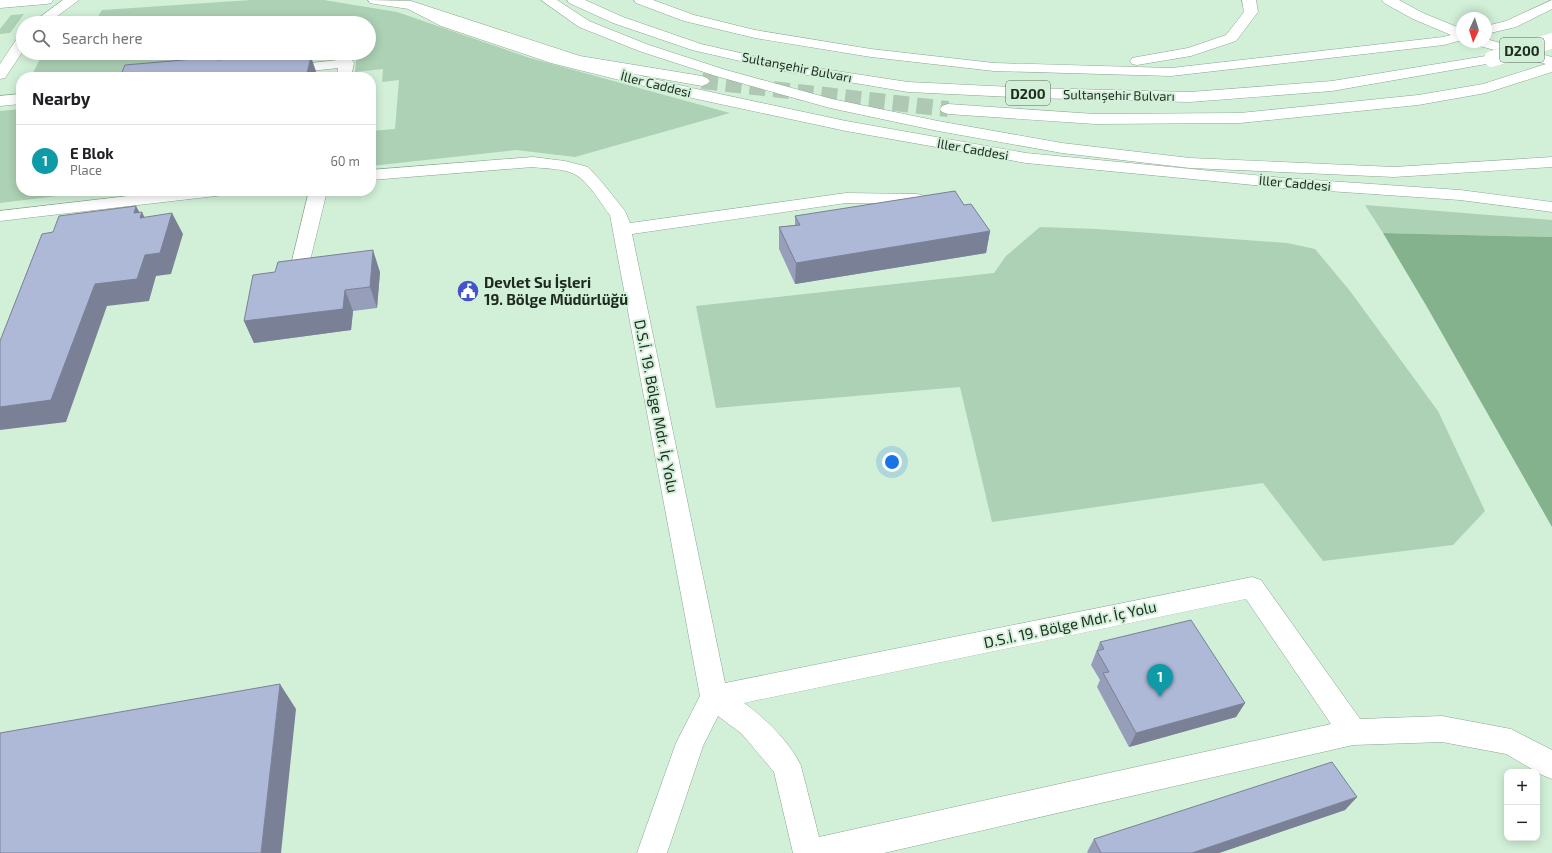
<!DOCTYPE html>
<meta charset="utf-8">
<style>
body{margin:0;font-family:"Exo 2",sans-serif;background:#f6f6f6;color:#202124}
.controls{position:absolute;right:12px;bottom:12px;display:grid;overflow:hidden;border-radius:8px;box-shadow:0 2px 10px #0003}
.controls button{width:36px;height:36px;display:grid;place-items:center;padding:0;border:0;border-bottom:1px solid #e0e0e0;background:#fff;color:#202124;font:20px sans-serif}
.compass{position:absolute;left:1456px;top:12px;width:36px;height:36px;border-radius:50%;background:#fff;box-shadow:0 2px 10px #0003;rotate:184deg}
.you{position:absolute;left:892px;top:462px;width:14px;height:14px;margin:-10px;border:3px solid #fff;border-radius:50%;background:#1a73e8;box-shadow:0 0 0 6px #1a73e833}
.badge{display:grid;place-items:center;width:26px;height:26px;border-radius:50%;background:#4354c8;color:#fff;font-size:13px;font-weight:700}
.pin{position:absolute;translate:-50% -33px;filter:drop-shadow(0 1px 2px #0008)}
.pin::after{content:'';position:absolute;top:21px;width:14px;height:12px;background:inherit;clip-path:polygon(0 0,100% 0,50% 100%)}
.list{margin:0;padding:0;list-style:none}
h2{display:flex;justify-content:space-between;align-items:center;height:52px;margin:0;padding:0 16px;font-size:17px}
h2 small{font-size:13px;font-weight:400;color:#757577}
.list li{display:grid;grid-template-columns:26px 1fr auto;gap:12px;align-items:center;box-sizing:border-box;height:72px;padding:0 16px;border-top:1px solid #e0e0e0}
.list b{display:block;font-size:15px;white-space:nowrap}
.list p{margin:0;font-size:13px;white-space:nowrap;color:#757577}
.list em{font-size:13px;font-style:normal;color:#757577}
.icon{flex:none;width:22px;height:22px;fill:none;stroke:currentColor;stroke-width:2;stroke-linecap:round;stroke-linejoin:round}
.map{position:relative;flex:none;width:1552px;height:853px;overflow:hidden}
.search{position:absolute;background:#fff;box-shadow:0 2px 10px #0003;left:16px;top:16px;width:360px;height:44px;display:flex;align-items:center;gap:10px;box-sizing:border-box;padding:0 14px;border-radius:22px;color:#757577;font-size:15px}
.panel{position:absolute;background:#fff;box-shadow:0 2px 10px #0003;left:16px;top:72px;width:360px;height:124px;border-radius:16px}
.map>svg:first-child{display:block}
.green{fill:#add1b4}
.forest{fill:#84b28d}
.lines{fill:none;stroke-linecap:round;stroke-linejoin:round}
.highway-tunnel{stroke:#aec8b3;stroke-width:16;stroke-dasharray:16 8;stroke-linecap:butt}
.minor-casing{stroke:#8aa68f;stroke-width:1}
.highway-casing{stroke:#8aa68f;stroke-width:1}
.minor{fill:#fff;fill-rule:evenodd}
.highway{fill:#fff;fill-rule:evenodd}
.highway-bridge-casing{stroke:#8aa68f;stroke-width:16;stroke-linecap:butt}
.highway-bridge{stroke:#fff;stroke-width:16}
.wall{fill:#969eb9}
.shaded-wall{fill:#7a8196}
.building{fill:#aeb8d7;stroke:#7a8196}
.labels{text-anchor:middle;dominant-baseline:central;stroke-width:4;stroke-linejoin:round;paint-order:stroke}
.far-street-label{font-size:13px;fill:#1e2920;stroke:#d2f0d8}
.shield{fill:#d2f0d8;stroke:#546557;stroke-width:1}
.shield-label{font-size:14px;font-weight:bold;fill:#1e2920}
.poi-label{font-size:15px;font-weight:bold;fill:#1e2920;stroke:#d2f0d8;text-anchor:start}
.street-label{font-size:15px;fill:#1e2920;stroke:#d2f0d8}
</style>
<div class="map">
<svg width="1552" height="853" viewBox="0 0 1552 853">
<rect width="100%" height="100%" fill="#d2f0d8"/>
<g class="green">
<polygon points="251,0 324,0 397,12 530,58 730,113 575,157 516,150 371,166 371,131 395,129 399,80 382,82 383,69 355,72 357,53 369,53 369,23 94,23 102,10"/>
<polygon points="24,14 10,33 0,34 0,29 11,15"/>
<polygon points="43,53 348,53 105,77 31,77"/>
<polygon points="21,109 21,191 90,191 90,192 0,203 0,111"/>
<polygon points="1365,205 1552,220 1552,237 1383,233"/>
<polygon points="1040,227 1097,229 1287,243 1315,249 1350,291 1438,411 1485,511 1453,545 1323,561 1263,483 992,522 960,387 716,408 696,306 994,273 1006,256"/>
</g>
<polygon class="forest" points="1383,233 1552,237 1552,527 1427,307"/>
<g class="lines">
<polyline class="highway-tunnel" points="702,81 948,109"/>
<g class="minor-casing">
<g id="minor">
<polygon points="63,0 79,0 48,23 32,23"/>
<polygon points="413,2 451,20 561,57 692,88 846,121 1026,153 1284,178 1460,190 1552,202 1552,212 1460,200 1284,188 1026,163 846,131 692,98 551,63 441,26 408,9 406,6 408,3"/>
<polygon points="23,36 23,51 5,78 0,79 0,64 18,37"/>
<polygon points="347,59 352,60 354,63 351,77 337,77 338,68 284,74 279,73 277,70 279,67 284,66"/>
<polygon points="21,94 21,104 0,106 0,96"/>
<path d="M533,157L565,161L588,167L601,181L625,211L630,223L846,193L916,194L922,195L925,199L922,203L916,204L846,203L632,234L725,683L1252,577L1261,580L1360,719L1442,716L1511,729L1552,750V779L1542,775L1506,754L1442,742L1353,745L884,853H793L774,772L742,734L718,716L703,746L667,853H637L676,743L700,696L610,215C601,204 589,182 576,175C564,168 547,169 533,167L371,180V170ZM1246,599L1331,724L819,837L801,766C791,743 764,717 744,703Z"/>
<polygon points="171,191 225,191 222,195 216,196 0,221 0,211"/>
<polygon points="309,191 327,191 308,269 306,273 299,275 292,273 290,269"/>
</g>
</g>
<g class="highway-casing">
<g id="highway">
<polygon points="0,0 53,0 51,3 46,4 0,8"/>
<polygon points="368,0 411,1 580,56 702,76 707,78 710,81 707,84 702,86 572,63 409,9 375,4 370,3"/>
<polygon points="541,0 557,0 589,21 649,45 726,70 832,99 938,121 1062,143 1190,158 1394,167 1552,157 1552,167 1394,177 1190,168 1062,153 938,131 830,108 716,76 639,51 579,27"/>
<polygon points="567,0 585,0 623,17 701,44 784,63 908,82 1032,88 1190,92 1332,81 1492,55 1497,56 1499,59 1497,62 1492,63 1332,91 1190,102 1032,98 908,92 784,71 692,50 613,23 569,3"/>
<polygon points="634,0 653,0 694,15 755,30 871,49 994,63 1171,68 1443,37 1451,35 1413,19 1384,3 1382,0 1399,0 1423,13 1462,29 1462,40 1444,45 1171,76 994,71 871,57 755,38 684,21 636,3"/>
<polygon points="1242,0 1256,0 1258,12 1236,41 1191,56 1137,65 1132,64 1130,61 1132,58 1137,57 1188,48 1226,35 1244,12"/>
<polygon points="1552,0 1552,9 1516,27 1486,34 1486,26 1506,21"/>
<polygon points="1486,39 1552,57 1552,72 1486,93 1418,105 1240,123 1095,124 948,114 942,112 940,109 942,106 948,104 1095,114 1240,113 1418,95 1483,84 1546,64 1476,45 1474,42 1486,42"/>
</g>
</g>
<use href="#minor" class="minor"/>
<use href="#highway" class="highway"/>
<g class="highway-bridge-casing">
<polyline id="highway-bridge" points="1492,59 1552,41"/>
</g>
<use href="#highway-bridge" class="highway-bridge"/>
</g>
<g class="wall">
<polygon points="964,205 990,231 986,253 795,284 779,249 779,227 795,225 795,216"/>
<polygon points="380,272 377,308 353,311 351,330 254,343 244,321"/>
<polygon points="1100,642 1245,703 1236,717 1129,747 1097,687 1100,680 1091,665"/>
<polygon points="1357,797 1345,810 1219,853 1088,853 1087,852 1094,839"/>
</g>
<g class="shaded-wall">
<polygon points="311,57 318,77 306,77"/>
<polygon points="136,206 141,215 142,212 152,233 134,213"/>
<polygon points="172,213 183,234 171,274 156,276 149,301 107,306 66,422 0,430 0,407 95,284 145,255"/>
<polygon points="990,231 986,253 795,284 796,263"/>
<polygon points="373,250 380,272 377,308 370,287"/>
<polygon points="345,290 353,311 351,330 254,343 244,321"/>
<polygon points="280,684 296,709 281,853 261,853"/>
<polygon points="1245,703 1236,717 1129,747 1136,733"/>
<polygon points="1357,797 1345,810 1219,853 1192,853"/>
</g>
<g class="building">
<polygon points="284,54 283,59 311,57 306,77 120,77 125,65 218,57 217,60"/>
<polygon points="955,191 964,205 971,204 990,231 796,263 779,227 800,225 795,216"/>
<polygon points="136,206 134,213 142,212 140,218 172,213 160,253 145,255 137,279 95,284 51,400 0,407 0,341 42,234 53,232 59,216"/>
<polygon points="373,250 370,287 345,290 343,309 244,321 253,275 275,272 278,262"/>
<polygon points="1191,620 1245,703 1136,733 1103,673 1109,672 1097,651 1104,649 1100,642"/>
<polygon points="280,684 261,853 0,853 0,733"/>
<polygon points="1332,762 1357,797 1192,853 1101,853 1094,839"/>
</g>
<defs>
<g id="civic-disc" transform="scale(1.15)"><circle r="9.5" fill="#4354c8" stroke="#d2f0d8"/><path d="M-.6-6.5H3V-4.5H.6V-3L4-1V1h2V6H-6V1h2V-1L-.6-3ZM-1.2 2.5V6h2.4V2.5Z" fill="#fff"/></g>
</defs>
<g fill-rule="evenodd">
<use href="#civic-disc" x="468" y="291"/>
</g>
<g class="labels">
<g class="far-street-label">
<text transform="translate(797 67) rotate(11)">Sultanşehir Bulvarı</text>
<text transform="translate(656 84) rotate(14)">İller Caddesi</text>
<text transform="translate(1119 95) rotate(1)">Sultanşehir Bulvarı</text>
<text transform="translate(973 149) rotate(10)">İller Caddesi</text>
<text transform="translate(1295 183) rotate(5)">İller Caddesi</text>
</g>
<g class="shield">
<rect x="1500" y="38" width="44" height="24" rx="3"/>
<rect x="1006" y="81" width="44" height="24" rx="3"/>
</g>
<g class="shield-label">
<text x="1522" y="50">D200</text>
<text x="1028" y="93">D200</text>
</g>
<g class="poi-label">
<text x="484" y="282">Devlet Su İşleri<tspan x="484" dy="17">19. Bölge Müdürlüğü</tspan></text>
</g>
<g class="street-label">
<text transform="translate(657 406) rotate(79)">D.S.İ. 19. Bölge Mdr. İç Yolu</text>
<text transform="translate(1070 624) rotate(-12)">D.S.İ. 19. Bölge Mdr. İç Yolu</text>
</g>
</g>
</svg>
<div class="controls">
<button>+</button>
<button>−</button>
</div>
<svg class="compass" viewBox="-18 -18 36 36"><path d="M0-13l5 13h-10z" fill="#e53935"/><path d="M0 13l5-13h-10z" fill="#757577"/></svg>
<div class="you"></div>
<div class="pin badge" style="left:1160px;top:697px;background:#0f9aa8">1</div>
<div class="search"><svg class="icon" aria-label="search" viewBox="0 0 24 24"><circle cx="10" cy="10" r="6"/><path d="M15 15l6 6"/></svg>Search here</div>
<section class="panel">
<h2>Nearby<small></small></h2>
<ul class="list">
<li><span class="badge" style="background:#0f9aa8">1</span><div><b>E Blok</b><p>Place</p></div><em>60 m</em></li>
</ul>
</section>
</div>
